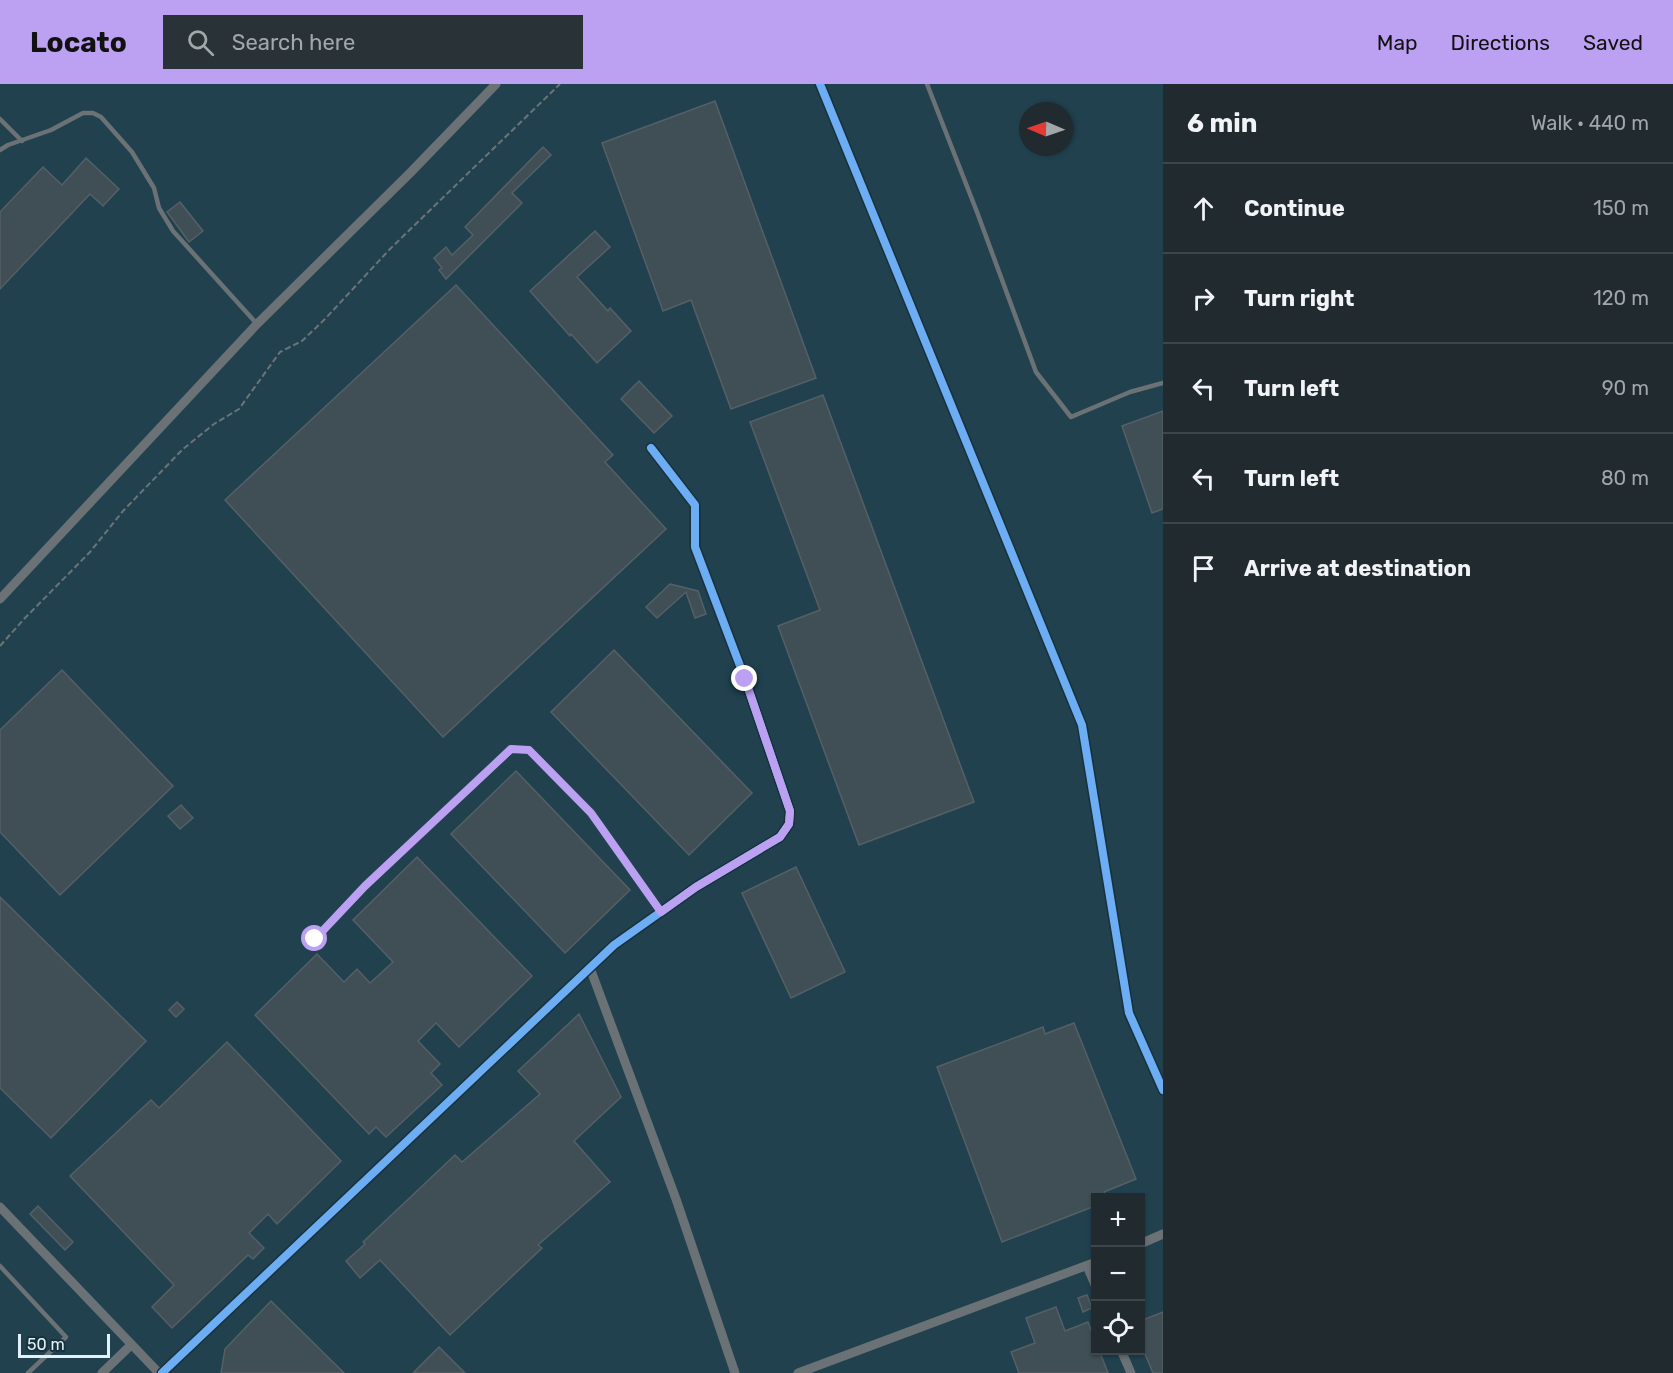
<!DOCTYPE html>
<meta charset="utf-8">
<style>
body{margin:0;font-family:Rubik,sans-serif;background:#283237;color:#f1f3f6}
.controls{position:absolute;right:18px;bottom:18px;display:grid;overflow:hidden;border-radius:0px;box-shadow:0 2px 4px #0004}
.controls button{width:54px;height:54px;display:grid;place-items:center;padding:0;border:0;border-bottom:2px solid #3d464b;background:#202a2f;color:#f1f3f6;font:30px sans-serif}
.compass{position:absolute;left:1019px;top:18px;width:54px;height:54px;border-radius:50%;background:#202a2f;box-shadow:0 2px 4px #0004;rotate:272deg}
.scale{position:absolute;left:18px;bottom:15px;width:92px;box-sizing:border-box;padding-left:6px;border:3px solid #e2f1f9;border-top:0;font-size:16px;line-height:21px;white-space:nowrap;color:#e2f1f9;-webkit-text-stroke:4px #17313d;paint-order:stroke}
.stop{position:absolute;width:18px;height:18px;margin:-14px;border:4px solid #bca0f2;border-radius:50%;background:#fff}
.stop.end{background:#bca0f2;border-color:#fff;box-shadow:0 2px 6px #0008}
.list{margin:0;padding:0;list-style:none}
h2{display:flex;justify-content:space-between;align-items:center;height:78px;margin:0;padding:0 24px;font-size:26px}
h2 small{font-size:20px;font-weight:400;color:#a2a7aa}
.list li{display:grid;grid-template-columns:39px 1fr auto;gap:18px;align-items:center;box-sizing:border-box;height:90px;padding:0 24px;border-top:2px solid #3d464b}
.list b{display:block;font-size:22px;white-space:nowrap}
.list em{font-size:20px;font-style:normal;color:#a2a7aa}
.icon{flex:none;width:33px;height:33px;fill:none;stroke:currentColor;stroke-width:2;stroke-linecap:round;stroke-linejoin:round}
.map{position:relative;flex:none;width:1163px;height:1289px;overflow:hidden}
header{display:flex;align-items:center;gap:36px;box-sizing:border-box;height:84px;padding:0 30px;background:#bca0f2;color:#111}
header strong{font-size:28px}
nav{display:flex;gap:33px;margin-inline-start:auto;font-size:21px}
.search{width:420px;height:54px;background:#283237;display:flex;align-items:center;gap:15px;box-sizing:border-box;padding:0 21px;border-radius:0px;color:#a2a7aa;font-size:22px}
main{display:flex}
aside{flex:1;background:#202a2f}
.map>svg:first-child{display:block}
.built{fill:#21414f;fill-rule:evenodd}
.building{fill:#404f56;stroke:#546066;stroke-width:1.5}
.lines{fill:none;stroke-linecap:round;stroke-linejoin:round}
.path{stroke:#6b7477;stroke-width:2;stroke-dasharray:6 3;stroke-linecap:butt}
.service{stroke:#6b7276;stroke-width:4.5}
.minor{stroke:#6b7276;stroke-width:9}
.cycleway-casing{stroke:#17313d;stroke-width:11}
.cycleway{stroke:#6dadf4;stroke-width:8}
.route{stroke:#bca0f2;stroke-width:8}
</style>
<header>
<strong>Locato</strong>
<div class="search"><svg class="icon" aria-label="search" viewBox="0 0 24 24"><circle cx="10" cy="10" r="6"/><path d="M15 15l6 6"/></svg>Search here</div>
<nav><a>Map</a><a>Directions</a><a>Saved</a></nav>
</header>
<main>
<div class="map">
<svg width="1163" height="1289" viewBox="0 0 1163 1289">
<rect width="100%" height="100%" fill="#2a383f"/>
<path class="built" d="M0,0H1163V1289H0ZM1028,27H1064V63H1028ZM1096,1114H1140V1266H1096Z"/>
<g class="building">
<polygon points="715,17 816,294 731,325 691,216 663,227 602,59"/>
<polygon points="543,63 551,71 512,109 522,119 446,195 439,186 442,184 434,174 446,163 452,171 473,151 465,143"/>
<polygon points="86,74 119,105 103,122 90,110 0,205 0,128 43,83 62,101"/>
<polygon points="180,118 203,147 189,158 167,128"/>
<polygon points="595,147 610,163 577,193 608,227 610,224 631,247 597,279 571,250 570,252 530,207"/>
<polygon points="456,201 613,371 605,378 666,445 443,653 225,416"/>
<polygon points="639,297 672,332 654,349 621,315"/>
<polygon points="823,311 974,718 859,761 778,542 820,526 750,338"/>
<polygon points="1163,327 1163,425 1152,429 1122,342"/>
<polygon points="670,500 698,507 706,530 695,534 686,508 657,534 646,523"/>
<polygon points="614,566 752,709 689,771 551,628"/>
<polygon points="62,586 173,702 60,811 0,748 0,646"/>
<polygon points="516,687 630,806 565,869 451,750"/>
<polygon points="181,721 193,734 180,745 168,732"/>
<polygon points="417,773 532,892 459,963 436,939 418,957 440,980 431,989 442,1001 386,1053 376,1043 369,1050 255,931 317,870 344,898 357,885 370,899 393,878 353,836"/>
<polygon points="796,783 845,888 791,914 742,809"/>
<polygon points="0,813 146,957 51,1054 0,1004"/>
<polygon points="177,918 184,925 176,933 169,926"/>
<polygon points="579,930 621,1013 574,1057 610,1098 538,1161 542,1164 450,1251 380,1176 360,1194 346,1177 365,1160 363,1158 455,1071 462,1078 540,1010 518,987"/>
<polygon points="1074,939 1136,1095 1104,1108 1106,1113 1095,1113 1095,1122 1002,1158 937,983 1043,943 1045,950"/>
<polygon points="227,958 341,1077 277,1140 268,1130 249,1149 264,1164 253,1175 248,1171 172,1244 152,1223 174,1201 70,1092 151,1016 159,1024"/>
<polygon points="38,1122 73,1158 65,1166 30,1130"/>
<polygon points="1087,1211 1092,1224 1083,1228 1078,1214"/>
<polygon points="271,1217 344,1289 221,1289 225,1265"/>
<polygon points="1056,1223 1065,1247 1088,1238 1095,1257 1095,1266 1099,1266 1108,1289 1019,1289 1011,1268 1035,1259 1026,1234"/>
<polygon points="1163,1228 1163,1289 1153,1289 1140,1258 1140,1237"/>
<polygon points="439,1263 465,1289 413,1289"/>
</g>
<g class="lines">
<polyline class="path" points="0,562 24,535 90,468 123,427 183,365 214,340 239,325 280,268 302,257 325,235 390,165 560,0"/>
<g class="service">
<polyline points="927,0 977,128 1036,288 1071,333 1130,308 1163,299"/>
<polyline points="0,35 22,57"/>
<polyline points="0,66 8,61 51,46 83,29 93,29 101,33 132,68 154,104 159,124 173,147 257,240"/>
<polyline points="315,855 365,802 511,665 529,666 591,729 661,828"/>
<polyline points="0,1182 66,1253 28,1289"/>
</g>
<g class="minor">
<polyline points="820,0 1082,641 1129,929 1163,1006"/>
<polyline points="0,515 257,240 410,89 496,0"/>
<polyline points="590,884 676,1115 735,1289"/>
<polyline points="0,1123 159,1289"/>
<polyline points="1140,1160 1163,1150"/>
<polyline points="1087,1182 1096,1203"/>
<polyline points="1121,1266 1131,1289"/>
<polyline points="102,1289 131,1261"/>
<polyline points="162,1289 614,861 696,803 780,753 789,740 790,727 745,595 695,463 695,421 651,364"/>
<polyline points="798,1289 1096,1178"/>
</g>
<g class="cycleway-casing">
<g id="cycleway">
<polyline points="820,0 1082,641 1129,929 1163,1006"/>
<polyline points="162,1289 614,861 696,803 780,753 789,740 790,727 745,595 695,463 695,421 651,364"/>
</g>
</g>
<use href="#cycleway" class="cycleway"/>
</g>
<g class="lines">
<polyline class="route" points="315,855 365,802 511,665 529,666 591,729 661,828 696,803 780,753 789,740 790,727 745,595"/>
</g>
</svg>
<div class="controls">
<button>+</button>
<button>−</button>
<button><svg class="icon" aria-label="locate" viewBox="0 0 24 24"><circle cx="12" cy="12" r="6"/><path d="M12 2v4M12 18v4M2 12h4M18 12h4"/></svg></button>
</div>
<svg class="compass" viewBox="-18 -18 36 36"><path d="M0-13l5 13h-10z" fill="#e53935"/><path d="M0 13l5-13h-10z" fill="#a2a7aa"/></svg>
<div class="scale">50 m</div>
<div class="stop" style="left:315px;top:855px"></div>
<div class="stop end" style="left:745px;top:595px"></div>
</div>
<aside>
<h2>6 min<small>Walk · 440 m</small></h2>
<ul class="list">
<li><svg class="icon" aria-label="ahead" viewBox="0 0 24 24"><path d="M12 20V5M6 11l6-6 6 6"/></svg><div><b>Continue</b></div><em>150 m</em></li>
<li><svg class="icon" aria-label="right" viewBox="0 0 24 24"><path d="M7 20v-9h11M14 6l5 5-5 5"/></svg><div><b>Turn right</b></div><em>120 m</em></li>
<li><svg class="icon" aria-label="left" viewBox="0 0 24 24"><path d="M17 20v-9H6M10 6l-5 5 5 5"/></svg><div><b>Turn left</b></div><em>90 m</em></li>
<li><svg class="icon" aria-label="left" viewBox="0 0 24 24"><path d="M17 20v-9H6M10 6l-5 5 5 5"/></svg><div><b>Turn left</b></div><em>80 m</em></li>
<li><svg class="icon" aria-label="arrive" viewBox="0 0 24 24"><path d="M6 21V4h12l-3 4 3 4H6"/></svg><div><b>Arrive at destination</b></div></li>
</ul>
</aside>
</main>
